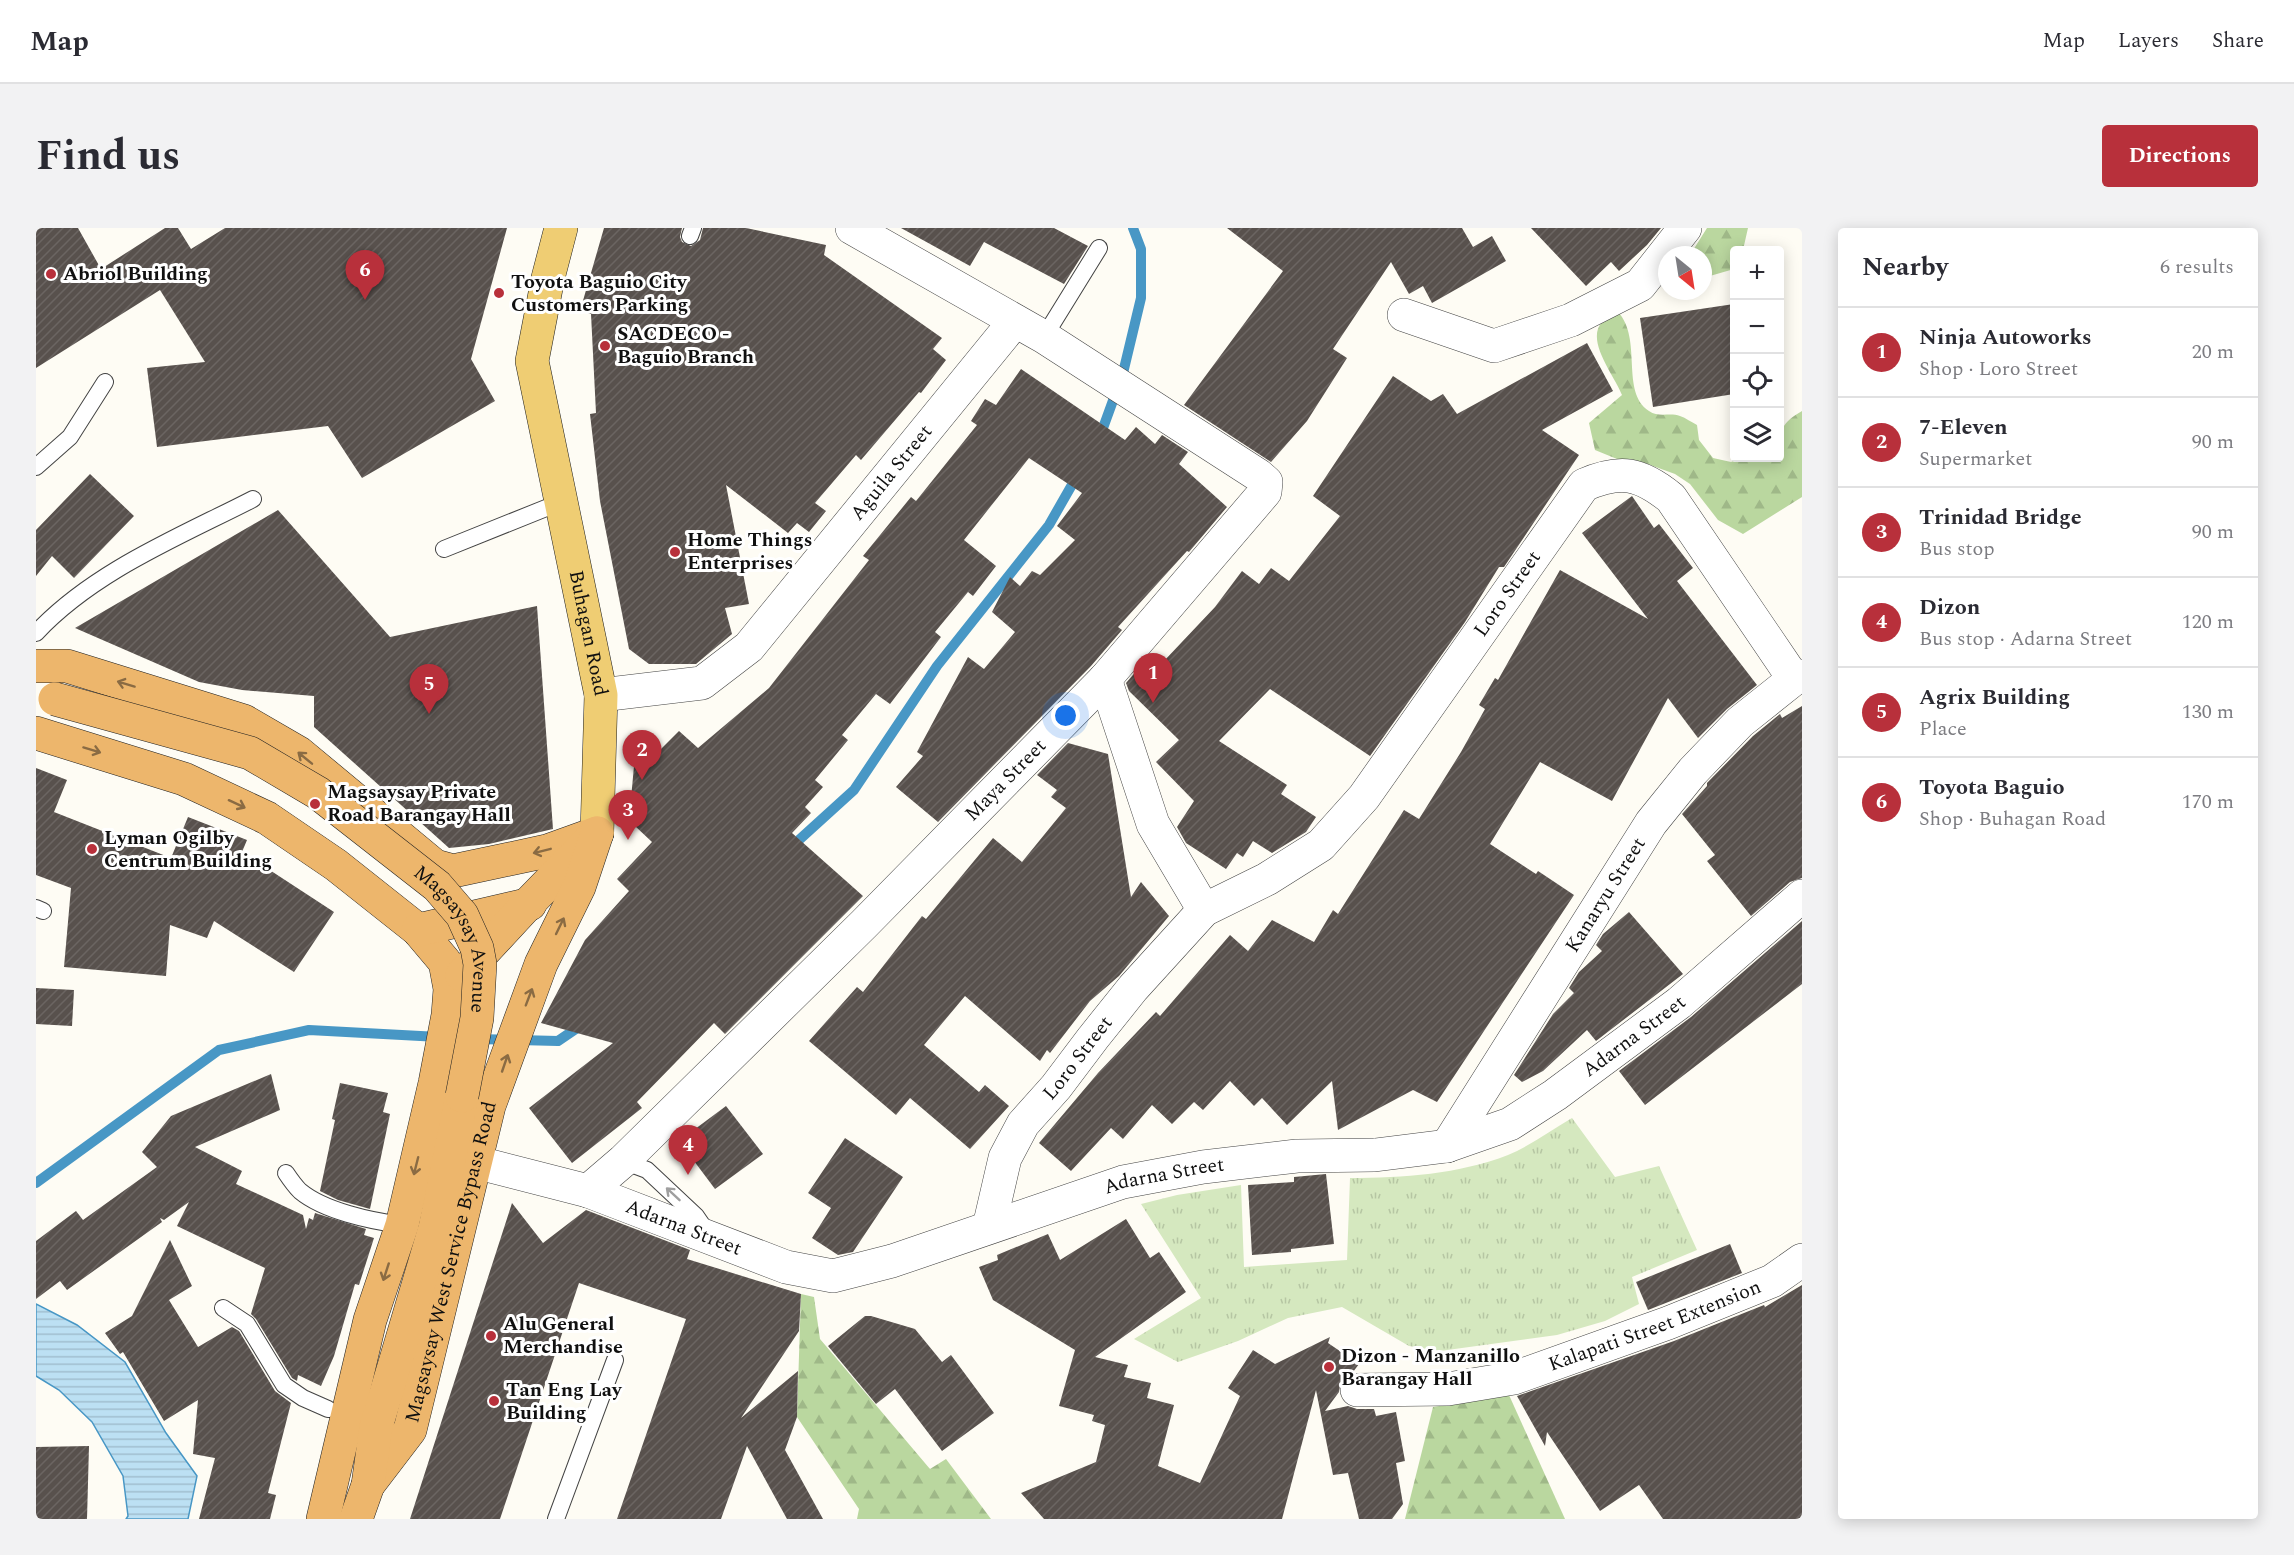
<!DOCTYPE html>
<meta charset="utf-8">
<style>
body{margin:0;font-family:Spectral,serif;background:#f2f2f3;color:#2b2b33}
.controls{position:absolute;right:18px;top:18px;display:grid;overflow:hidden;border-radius:6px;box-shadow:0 3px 15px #0003}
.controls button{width:54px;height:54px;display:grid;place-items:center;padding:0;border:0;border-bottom:2px solid #e1e1e2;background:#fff;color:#2b2b33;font:30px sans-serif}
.compass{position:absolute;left:1622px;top:18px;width:54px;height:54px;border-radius:50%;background:#fff;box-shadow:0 3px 15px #0003;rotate:150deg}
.you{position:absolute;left:1030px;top:488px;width:21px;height:21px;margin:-15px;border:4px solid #fff;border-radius:50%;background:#1a73e8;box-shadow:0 0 0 9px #1a73e833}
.badge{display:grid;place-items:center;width:39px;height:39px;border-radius:50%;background:#b8303b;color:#fff;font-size:20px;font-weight:700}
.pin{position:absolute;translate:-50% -50px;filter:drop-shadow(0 2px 3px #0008)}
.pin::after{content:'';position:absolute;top:32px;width:21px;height:18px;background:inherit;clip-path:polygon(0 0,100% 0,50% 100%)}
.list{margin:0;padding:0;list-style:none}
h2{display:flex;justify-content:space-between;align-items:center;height:78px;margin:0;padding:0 24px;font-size:26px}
h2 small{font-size:20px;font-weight:400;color:#7c7c81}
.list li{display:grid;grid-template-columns:39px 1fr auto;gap:18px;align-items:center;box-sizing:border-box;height:90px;padding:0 24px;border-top:2px solid #e1e1e2}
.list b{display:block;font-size:22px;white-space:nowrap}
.list p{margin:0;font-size:20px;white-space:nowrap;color:#7c7c81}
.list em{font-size:20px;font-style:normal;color:#7c7c81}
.icon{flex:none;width:33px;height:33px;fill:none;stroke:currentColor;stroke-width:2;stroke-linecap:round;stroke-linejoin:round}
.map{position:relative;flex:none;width:1766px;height:1291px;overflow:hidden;border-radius:6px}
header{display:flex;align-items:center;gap:36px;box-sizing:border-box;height:84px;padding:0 30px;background:#fff;border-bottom:2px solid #e1e1e2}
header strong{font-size:28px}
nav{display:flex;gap:33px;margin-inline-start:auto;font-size:21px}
.intro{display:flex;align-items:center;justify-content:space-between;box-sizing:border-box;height:144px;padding:0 36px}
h1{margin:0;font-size:42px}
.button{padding:15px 27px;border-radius:6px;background:#b8303b;color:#fff;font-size:21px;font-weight:700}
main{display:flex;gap:36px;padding:0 36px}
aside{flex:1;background:#fff;border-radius:6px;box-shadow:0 3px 15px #0003}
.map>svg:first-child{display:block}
.grass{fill:url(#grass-tufts)}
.forest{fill:url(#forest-firs)}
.water{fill:url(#water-rules);stroke:#4897c5;stroke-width:1.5}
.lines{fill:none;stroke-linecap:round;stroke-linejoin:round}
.stream{stroke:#4897c5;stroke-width:10}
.building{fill:url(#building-hatch)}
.service-casing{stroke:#434343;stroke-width:18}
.minor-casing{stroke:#434343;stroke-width:34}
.tertiary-casing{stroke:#434343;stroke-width:34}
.primary-casing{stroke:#212121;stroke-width:34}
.trunk-casing{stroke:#212121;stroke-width:34}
.service{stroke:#fff;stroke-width:16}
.minor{stroke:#fff;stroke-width:33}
.tertiary{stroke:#fff;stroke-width:33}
.primary{stroke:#efcd73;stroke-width:33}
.trunk{stroke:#edb66c;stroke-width:33}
.trunk-bridge-casing{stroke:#212121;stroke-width:34;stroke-linecap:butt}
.trunk-bridge{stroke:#edb66c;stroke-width:33}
.oneway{stroke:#8a6b43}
.oneway2{stroke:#9f9f9f}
.poi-dot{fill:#b8303b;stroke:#fff;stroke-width:2}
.labels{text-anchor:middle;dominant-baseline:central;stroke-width:6;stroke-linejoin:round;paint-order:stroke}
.poi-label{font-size:20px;font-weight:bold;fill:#101010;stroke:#fff;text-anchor:start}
.street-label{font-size:20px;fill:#101010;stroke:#fff}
</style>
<header>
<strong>Map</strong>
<nav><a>Map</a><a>Layers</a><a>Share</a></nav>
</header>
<div class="intro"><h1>Find us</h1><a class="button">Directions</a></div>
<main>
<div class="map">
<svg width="1766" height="1291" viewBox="0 0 1766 1291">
<defs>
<pattern id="grass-tufts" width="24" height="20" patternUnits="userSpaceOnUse" patternTransform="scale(1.5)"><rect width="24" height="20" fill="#d5e8bf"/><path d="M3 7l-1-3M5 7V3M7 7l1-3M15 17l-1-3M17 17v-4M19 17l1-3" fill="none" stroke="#b6c6a3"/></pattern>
<pattern id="forest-firs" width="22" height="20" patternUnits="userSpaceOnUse" patternTransform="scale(1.5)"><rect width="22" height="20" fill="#bad79f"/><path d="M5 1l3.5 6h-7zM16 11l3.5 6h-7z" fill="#9fb888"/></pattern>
<pattern id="water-rules" width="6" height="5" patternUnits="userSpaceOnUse" patternTransform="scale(1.5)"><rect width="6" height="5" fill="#bce0f3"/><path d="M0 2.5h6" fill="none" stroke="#a1bfcf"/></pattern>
<pattern id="building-hatch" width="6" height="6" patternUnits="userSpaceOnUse" patternTransform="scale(1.5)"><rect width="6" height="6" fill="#58514d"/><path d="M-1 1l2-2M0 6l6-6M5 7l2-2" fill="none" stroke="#6b6562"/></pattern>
</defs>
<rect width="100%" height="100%" fill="#fefcf4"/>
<path class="grass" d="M1536,890L1579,949L1623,938L1661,1022L1596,1049L1603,1076L1569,1093L1521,1107L1404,1123L1373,1118L1306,1079L1252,1090L1202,1113L1142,1134L1098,1111L1165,1070L1105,976L1141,967L1205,957L1208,1039L1311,1032L1314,950C1367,950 1423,946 1472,927C1494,918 1515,902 1536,890Z"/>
<g class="forest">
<polygon points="1671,0 1712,0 1707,22 1698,22 1698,41 1667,50 1667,27 1654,27"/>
<path d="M1582,84C1607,111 1584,164 1613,183C1623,190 1634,184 1644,188C1650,190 1655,194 1661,197L1663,212L1677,230L1695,234L1710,230H1744C1744,204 1742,197 1766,183V269L1707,306L1682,292L1654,256L1639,246L1606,234L1581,231L1559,222L1553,195L1586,167C1579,148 1549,113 1566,94C1569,90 1578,87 1582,84Z"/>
<polygon points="765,1066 778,1069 784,1111 894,1241 910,1231 955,1291 821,1291 823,1281 761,1189"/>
<polygon points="1473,1167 1529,1291 1369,1291 1397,1179"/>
</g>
<polygon class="water" points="0,1076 41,1097 89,1134 130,1205 161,1248 152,1291 90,1291 92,1288 87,1248 56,1194 23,1162 0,1148"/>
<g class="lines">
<g class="stream">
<polyline points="1063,211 1087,145 1105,70 1105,21 1097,0"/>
<polyline points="753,621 818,562 901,438 1013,297 1041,248"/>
<polyline points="440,811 522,813 547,796"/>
<polyline points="0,955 183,822 273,802 403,809"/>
</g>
</g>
<g class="building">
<polygon points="0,0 42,0 65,41 129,0 142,0 155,21 189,0 471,0 435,131 459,173 326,250 292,198 121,219 111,140 169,134 124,62 0,140"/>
<polygon points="568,0 646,0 644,9 646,14 655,18 664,12 667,0 710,0 790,17 788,27 906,110 897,121 910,132 885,165 883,164 825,232 820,227 779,275 790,283 773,304 761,295 752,305 690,257 713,376 689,380 696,406 660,436 613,436 593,421 564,273 554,186 560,185 555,86 544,83"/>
<polygon points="865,0 1018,0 1052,18 1028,56 948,14 934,38"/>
<polygon points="1191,0 1426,0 1437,19 1456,8 1470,33 1396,75 1387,58 1373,66 1355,34 1297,121 1311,130 1271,193 1235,234 1148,177 1247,43"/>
<polygon points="1495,0 1625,0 1611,17 1583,43 1575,34 1550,58"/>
<polygon points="1698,76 1698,166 1617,179 1604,90"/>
<polygon points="1551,115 1577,163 1506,202 1543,227 1468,339 1463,339 1429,394 1334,528 1234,461 1183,513 1251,557 1245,566 1280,589 1270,604 1236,625 1217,613 1207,629 1201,625 1190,641 1150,615 1141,599 1158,573 1120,534 1143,512 1093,463 1090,455 1115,426 1123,434 1126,431 1128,433 1179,379 1206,343 1223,356 1235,340 1253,353 1304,288 1277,268 1357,148 1395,173 1407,166 1421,186"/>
<polygon points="985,141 1089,212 1100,199 1119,216 1126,207 1152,224 1143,236 1191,279 1153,324 1151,323 1082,399 1086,402 1055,438 902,594 860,559 887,528 881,524 932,429 948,441 979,404 956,384 974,349 984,358 996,343 1004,347 1039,312 1021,298 1046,265 993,230 928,312 960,338 937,368 932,364 899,404 905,409 854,476 840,466 806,507 812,512 779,552 787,559 769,579 775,585 756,605 827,668 689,806 678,795 601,874 606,880 536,935 493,880 577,815 505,795 549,712 593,663 581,651 616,614 599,598 608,588 595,571 601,505 621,525 643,503 662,520 733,460 833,332 827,328 875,269 880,273 941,197 935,193 949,171 960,177"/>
<polygon points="54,246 98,288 38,350 16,328 0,348 0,302"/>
<polygon points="1596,268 1618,300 1623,296 1657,340 1641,353 1721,457 1691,481 1662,510 1632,470 1576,573 1504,534 1454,616 1500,646 1502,643 1538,667 1401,874 1377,862 1302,902 1296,853 1251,897 1226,870 1218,878 1194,853 1167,882 1158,874 1136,896 1116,877 1087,911 1075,900 1035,943 1003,915 1062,845 1120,784 1124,788 1194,707 1212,723 1236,692 1278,714 1297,682 1302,686 1368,582 1383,591 1425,524 1449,481 1443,477 1459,450 1462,452 1524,342 1612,391 1546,305"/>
<polygon points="242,282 354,409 501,378 517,601 453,616 413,620 278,499 278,468 206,462 163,454 39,400"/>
<polygon points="1766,478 1766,650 1754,654 1715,688 1671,633 1679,627 1646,586 1671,558 1671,555 1717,508 1744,486 1746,490"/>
<polygon points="1032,515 1072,526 1095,669 1105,654 1133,688 1083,748 1054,773 1014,825 1011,822 1004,833 929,768 888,817 943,864 949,857 973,878 934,921 874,870 860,887 773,813 821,759 827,764 886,688 890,691 957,610 986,634 1030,580 1015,569 1021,562 1001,547"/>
<polygon points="0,540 31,552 18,584 135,630 152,589 211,612 206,624 298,684 258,744 178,693 171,710 134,697 130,748 28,739 35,660 0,647"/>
<polygon points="1593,684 1647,746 1560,813 1551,802 1507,843 1486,854 1478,847 1517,786 1538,765 1533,760 1543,744 1566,723 1560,717 1567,706"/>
<polygon points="1766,693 1766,756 1609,877 1583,843 1655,789"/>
<polygon points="0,760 38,762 36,798 0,796"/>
<polygon points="235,846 244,882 159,919 206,943 200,956 267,987 270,1001 273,990 277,992 279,985 330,1001 328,1007 338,1010 323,1057 319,1056 298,1128 285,1158 262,1147 261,1153 256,1150 220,1091 215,1086 229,1040 141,998 153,974 128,992 124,990 126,994 31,1062 24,1053 0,1071 0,1013 40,983 47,992 121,939 106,924 135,888"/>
<polygon points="304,855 352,865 347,884 354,886 334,981 302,972 284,963 299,892 296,891"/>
<polygon points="690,878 727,926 679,961 643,913"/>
<polygon points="809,910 867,949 817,1024 802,1027 776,1010 795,980 772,965"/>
<polygon points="1290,946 1298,1016 1255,1021 1255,1024 1216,1027 1212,957 1258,954 1258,949"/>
<polygon points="476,975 507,1015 550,982 654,1022 651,1031 765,1066 763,1103 705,1190 762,1143 761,1189 749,1222 787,1291 751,1291 711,1218 685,1291 581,1291 650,1091 543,1055 464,1291 374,1291"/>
<polygon points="1090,991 1114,1030 1123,1024 1150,1064 1059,1129 1092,1137 1088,1149 1115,1155 1111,1170 1138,1177 1122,1238 1164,1255 1204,1168 1192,1160 1217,1122 1239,1136 1294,1109 1292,1115 1323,1136 1317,1144 1311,1146 1305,1152 1303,1164 1289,1183 1312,1178 1321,1181 1338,1181 1340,1188 1360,1184 1369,1233 1360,1235 1367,1276 1356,1291 1323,1291 1312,1245 1297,1247 1280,1162 1246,1291 1008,1291 985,1265 1060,1234 1069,1197 1056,1193 1058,1187 1023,1178 1039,1122 957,1072 943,1039 962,1032 961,1027 1012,1006 1024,1032"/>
<polygon points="134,1012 156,1058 133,1072 162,1119 196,1099 203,1103 239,1163 255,1175 232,1265 240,1267 234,1291 163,1291 179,1230 157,1226 162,1172 128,1193 87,1124 84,1126 69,1105 96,1088"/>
<polygon points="1694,1016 1706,1045 1612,1082 1600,1054"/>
<polygon points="1766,1057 1766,1291 1627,1291 1603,1257 1564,1283 1511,1204 1509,1218 1481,1168 1638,1113 1728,1077 1729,1079"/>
<polygon points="829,1088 835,1088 879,1101 906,1134 915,1127 958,1185 906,1223 859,1161 840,1176 792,1118"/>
<polygon points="53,1218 51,1291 0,1291 0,1219"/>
</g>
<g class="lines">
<g class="service-casing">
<g id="service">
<polyline points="654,8 657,0"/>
<polyline points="1008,109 1063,20"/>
<polyline points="0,239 34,209 69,154"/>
<polyline points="408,321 525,274"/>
<path d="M0,405C58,343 143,309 217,271"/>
<polyline points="0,680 7,683"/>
<polyline points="587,933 611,942 660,988 671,1004"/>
<path d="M250,945C254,951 259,958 264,963C288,983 335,993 366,997"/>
<polyline points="187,1080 211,1096 248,1157 267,1170 292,1181"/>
<polyline points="520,1291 579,1132"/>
</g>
</g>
<g class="minor-casing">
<g id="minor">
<polyline points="1368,87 1458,118 1535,92 1604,57 1649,0"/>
<polyline points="1069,451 1117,596 1168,682"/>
<path id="s1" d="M565,467L666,455L713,419L979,93"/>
<path id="s2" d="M1411,918L1615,595L1657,543L1704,494L1758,451L1766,448"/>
<path id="s3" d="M552,963L587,933L828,696L1069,451L1229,264L1230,254L1222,247L1008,109L816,0"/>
<path id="s4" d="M953,999L969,930L987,896L1020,859L1057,810L1097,760L1168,682L1231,651L1285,617L1328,569L1548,257C1585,241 1604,245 1635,270L1758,451"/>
<path id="s5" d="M1321,1162L1412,1161L1478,1150L1632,1095L1736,1053L1766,1032"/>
</g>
</g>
<g class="tertiary-casing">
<g id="tertiary">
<path id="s6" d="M439,934L552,963L750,1039L797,1048L856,1033L1087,954L1167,939L1261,928L1339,927L1411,918L1474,896L1519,867L1643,775L1766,668"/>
</g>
</g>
<g class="primary-casing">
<g id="primary">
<path id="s7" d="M525,0L512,50L496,133L565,467L561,605"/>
</g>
</g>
<g class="trunk-casing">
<g id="trunk">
<polyline points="0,438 31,438 208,493 263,525 399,638 417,643 511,623 561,605"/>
<polyline points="0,505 148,551 231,590 300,637 382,702 409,734 414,761 412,787 399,855 366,997 334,1092 287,1291"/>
<polyline points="382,702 494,676"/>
<polyline points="426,747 490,678 556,610"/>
<path id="s8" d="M332,1257L374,1202L453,878L505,736L543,659L561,605"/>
<polyline points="320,1291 332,1257 340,1199 399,1000 426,868"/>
</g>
</g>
<use href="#service" class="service"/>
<use href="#minor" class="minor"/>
<use href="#tertiary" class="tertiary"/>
<use href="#primary" class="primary"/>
<use href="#trunk" class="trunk"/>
<g class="trunk-bridge-casing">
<g id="trunk-bridge">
<path id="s9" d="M19,471L214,525L282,565L401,658L426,687L441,720L444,736L441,790L426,868"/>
</g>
</g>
<use href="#trunk-bridge" class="trunk-bridge"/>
</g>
<defs><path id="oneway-shaft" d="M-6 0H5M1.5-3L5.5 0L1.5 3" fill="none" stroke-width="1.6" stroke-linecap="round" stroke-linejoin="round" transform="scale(1.5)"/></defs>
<g class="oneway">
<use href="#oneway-shaft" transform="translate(90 456) rotate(-163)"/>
<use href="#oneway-shaft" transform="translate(56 522) rotate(17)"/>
<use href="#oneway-shaft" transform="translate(269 530) rotate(-141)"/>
<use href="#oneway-shaft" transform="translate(201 576) rotate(25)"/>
<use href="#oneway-shaft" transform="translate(506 623) rotate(166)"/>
<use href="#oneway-shaft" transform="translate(524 698) rotate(-64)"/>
<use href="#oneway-shaft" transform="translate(493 769) rotate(-69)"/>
<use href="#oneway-shaft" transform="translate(469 835) rotate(-71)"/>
<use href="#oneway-shaft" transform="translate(380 938) rotate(104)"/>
<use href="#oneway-shaft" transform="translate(350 1044) rotate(108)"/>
</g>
<use class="oneway2" href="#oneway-shaft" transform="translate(637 966) rotate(-137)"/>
<g class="poi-dot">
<circle cx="15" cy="46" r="6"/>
<circle cx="463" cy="65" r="6"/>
<circle cx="569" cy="118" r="6"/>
<circle cx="639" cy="324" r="6"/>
<circle cx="279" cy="576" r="6"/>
<circle cx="56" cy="621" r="6"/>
<circle cx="455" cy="1108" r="6"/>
<circle cx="1293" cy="1139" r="6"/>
<circle cx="458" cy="1173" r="6"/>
</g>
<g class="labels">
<g class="poi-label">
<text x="27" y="46">Abriol Building</text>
<text x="475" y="54">Toyota Baguio City<tspan x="475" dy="23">Customers Parking</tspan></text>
<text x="581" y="106">SACDECO -<tspan x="581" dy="23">Baguio Branch</tspan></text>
<text x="651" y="312">Home Things<tspan x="651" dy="23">Enterprises</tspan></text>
<text x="291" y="564">Magsaysay Private<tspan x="291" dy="23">Road Barangay Hall</tspan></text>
<text x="68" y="610">Lyman Ogilby<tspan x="68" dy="23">Centrum Building</tspan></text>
<text x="467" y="1096">Alu General<tspan x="467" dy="23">Merchandise</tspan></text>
<text x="1305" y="1128">Dizon - Manzanillo<tspan x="1305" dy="23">Barangay Hall</tspan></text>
<text x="470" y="1162">Tan Eng Lay<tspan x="470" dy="23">Building</tspan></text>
</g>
<g class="street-label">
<text stroke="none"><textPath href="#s1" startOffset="386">Aguila Street</textPath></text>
<text stroke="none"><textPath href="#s4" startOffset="837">Loro Street</textPath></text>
<text stroke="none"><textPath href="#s7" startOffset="414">Buhagan Road</textPath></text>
<text stroke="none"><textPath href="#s3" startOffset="586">Maya Street</textPath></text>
<text stroke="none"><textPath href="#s2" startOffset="297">Kanaryu Street</textPath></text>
<text stroke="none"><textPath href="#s9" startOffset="489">Magsaysay Avenue</textPath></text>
<text stroke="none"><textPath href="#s6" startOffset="1227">Adarna Street</textPath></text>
<text stroke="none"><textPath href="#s4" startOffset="195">Loro Street</textPath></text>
<text stroke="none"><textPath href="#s6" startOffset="723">Adarna Street</textPath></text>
<text stroke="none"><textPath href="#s6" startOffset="219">Adarna Street</textPath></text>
<text stroke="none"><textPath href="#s8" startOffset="242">Magsaysay West Service Bypass Road</textPath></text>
<text stroke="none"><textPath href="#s5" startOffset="308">Kalapati Street Extension</textPath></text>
</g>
</g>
</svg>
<div class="controls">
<button>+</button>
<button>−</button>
<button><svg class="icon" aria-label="locate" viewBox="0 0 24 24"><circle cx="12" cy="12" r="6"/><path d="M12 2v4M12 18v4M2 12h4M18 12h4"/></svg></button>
<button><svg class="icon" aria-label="layers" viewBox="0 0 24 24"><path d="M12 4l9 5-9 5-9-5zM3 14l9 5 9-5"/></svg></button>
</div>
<svg class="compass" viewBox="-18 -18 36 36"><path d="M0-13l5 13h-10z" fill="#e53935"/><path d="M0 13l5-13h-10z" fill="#7c7c81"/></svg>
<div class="you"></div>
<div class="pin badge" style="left:1117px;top:475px">1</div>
<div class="pin badge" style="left:606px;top:552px">2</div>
<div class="pin badge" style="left:592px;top:612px">3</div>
<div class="pin badge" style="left:652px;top:947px">4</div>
<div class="pin badge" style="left:393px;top:486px">5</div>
<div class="pin badge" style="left:329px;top:72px">6</div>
</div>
<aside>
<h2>Nearby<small>6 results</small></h2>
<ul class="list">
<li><span class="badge">1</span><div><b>Ninja Autoworks</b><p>Shop · Loro Street</p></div><em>20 m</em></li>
<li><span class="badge">2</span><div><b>7-Eleven</b><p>Supermarket</p></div><em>90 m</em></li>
<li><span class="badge">3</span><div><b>Trinidad Bridge</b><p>Bus stop</p></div><em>90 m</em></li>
<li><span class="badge">4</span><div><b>Dizon</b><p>Bus stop · Adarna Street</p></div><em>120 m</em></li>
<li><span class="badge">5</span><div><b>Agrix Building</b><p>Place</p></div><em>130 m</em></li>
<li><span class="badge">6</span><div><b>Toyota Baguio</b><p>Shop · Buhagan Road</p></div><em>170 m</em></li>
</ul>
</aside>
</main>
